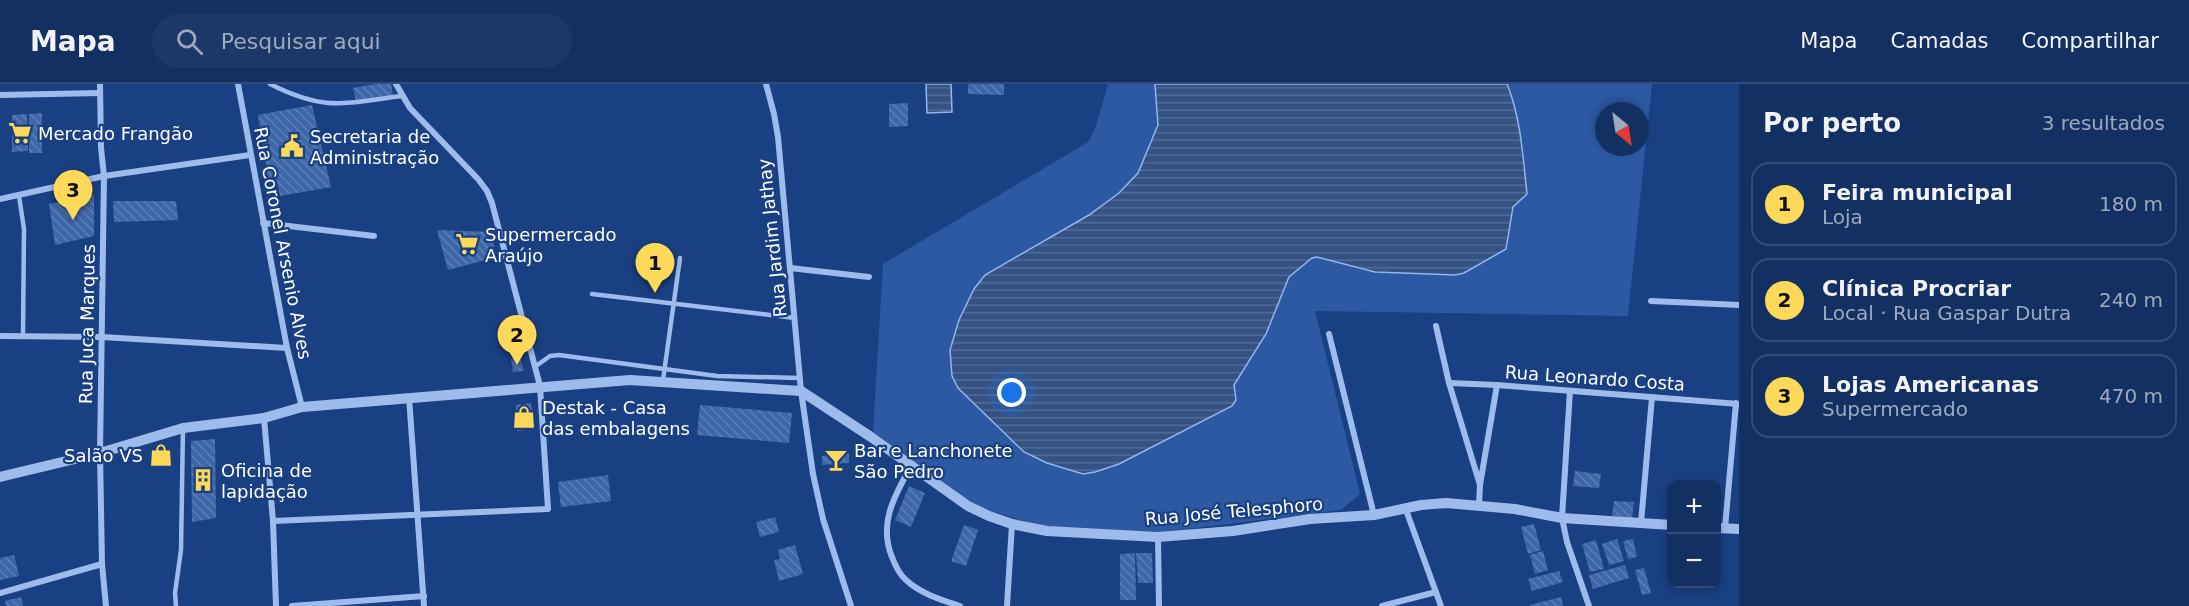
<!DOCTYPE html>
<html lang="pt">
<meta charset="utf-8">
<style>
body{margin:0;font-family:"DejaVu Sans",sans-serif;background:#1c3868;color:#f1f3f6}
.controls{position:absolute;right:18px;bottom:18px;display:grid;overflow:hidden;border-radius:12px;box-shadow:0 3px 9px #0003}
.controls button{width:54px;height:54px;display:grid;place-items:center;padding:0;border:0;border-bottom:2px solid #324b77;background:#133062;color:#f1f3f6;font:30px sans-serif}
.compass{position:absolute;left:1595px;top:18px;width:54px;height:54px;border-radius:50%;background:#133062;box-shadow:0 3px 9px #0003;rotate:150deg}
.you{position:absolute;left:1012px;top:309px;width:21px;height:21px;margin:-15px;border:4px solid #fff;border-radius:50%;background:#1a73e8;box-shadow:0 0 0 9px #1a73e833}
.badge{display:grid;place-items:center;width:39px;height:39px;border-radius:50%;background:#fed959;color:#111;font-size:20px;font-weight:700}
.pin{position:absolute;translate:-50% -50px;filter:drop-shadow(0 2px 3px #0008)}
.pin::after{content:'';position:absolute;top:32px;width:21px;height:18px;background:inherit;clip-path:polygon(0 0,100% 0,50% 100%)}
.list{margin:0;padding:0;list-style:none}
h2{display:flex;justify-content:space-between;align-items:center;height:78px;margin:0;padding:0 24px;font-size:26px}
h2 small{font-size:20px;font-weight:400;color:#9da9be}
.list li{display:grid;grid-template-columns:39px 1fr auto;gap:18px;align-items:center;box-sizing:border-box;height:84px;margin:0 12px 12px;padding:0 12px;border:2px solid #324b77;border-radius:18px}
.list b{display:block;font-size:22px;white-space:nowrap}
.list p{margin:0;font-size:20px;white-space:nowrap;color:#9da9be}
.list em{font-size:20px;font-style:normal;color:#9da9be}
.icon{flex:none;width:33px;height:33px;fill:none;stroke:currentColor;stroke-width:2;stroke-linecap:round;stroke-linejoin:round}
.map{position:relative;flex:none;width:1739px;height:522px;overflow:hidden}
header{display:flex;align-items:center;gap:36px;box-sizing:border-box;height:84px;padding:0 30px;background:#133062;border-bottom:2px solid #324b77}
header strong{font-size:28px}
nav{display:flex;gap:33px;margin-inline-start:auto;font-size:21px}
.search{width:420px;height:54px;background:#1c3868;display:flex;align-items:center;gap:15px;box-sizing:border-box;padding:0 21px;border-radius:33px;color:#9da9be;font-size:22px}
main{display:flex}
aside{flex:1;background:#133062}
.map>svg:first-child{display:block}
.green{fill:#2c59a2;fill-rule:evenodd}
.water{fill:url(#water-rules);stroke:#91b6ee;stroke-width:1.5}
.building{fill:url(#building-back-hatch)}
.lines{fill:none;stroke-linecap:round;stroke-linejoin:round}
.service{stroke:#9ebceb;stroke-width:4.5}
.minor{stroke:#9ebceb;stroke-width:6}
.tertiary{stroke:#9ebceb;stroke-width:10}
.labels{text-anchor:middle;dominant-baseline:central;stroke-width:4.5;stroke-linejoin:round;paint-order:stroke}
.poi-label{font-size:18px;fill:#fff;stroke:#194083;text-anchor:start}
.street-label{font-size:18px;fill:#fff;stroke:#194083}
</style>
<header>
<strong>Mapa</strong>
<div class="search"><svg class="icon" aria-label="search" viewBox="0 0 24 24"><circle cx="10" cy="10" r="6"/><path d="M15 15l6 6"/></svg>Pesquisar aqui</div>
<nav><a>Mapa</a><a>Camadas</a><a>Compartilhar</a></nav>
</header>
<main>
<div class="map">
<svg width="1739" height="522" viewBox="0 0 1739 522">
<defs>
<pattern id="water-rules" width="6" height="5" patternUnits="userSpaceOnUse" patternTransform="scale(1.5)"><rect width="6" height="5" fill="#355284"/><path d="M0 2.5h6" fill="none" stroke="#536c96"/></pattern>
<pattern id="building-back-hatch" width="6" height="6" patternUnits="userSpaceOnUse" patternTransform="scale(1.5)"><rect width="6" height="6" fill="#3e67aa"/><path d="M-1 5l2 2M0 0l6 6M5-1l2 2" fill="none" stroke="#5b7eb7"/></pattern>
</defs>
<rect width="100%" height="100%" fill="#194083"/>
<path class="green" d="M1108,0H1652L1628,232L1315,227L1360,410L1341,426L1164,448L1105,447L1043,443L973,421L873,348L883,180L1088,58L1096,42ZM1604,27H1640V63H1604Z"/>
<g class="water">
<polygon points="926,0 951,0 952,28 927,29"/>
<path d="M1155,0H1507C1521,34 1523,74 1527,110L1513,123L1506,165L1464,189L1455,191L1375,188L1317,173L1312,174L1289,193L1266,250L1234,301L1236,316L1232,322L1119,380L1095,388L1083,390L1047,379L1024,368L958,304L952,292L950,266L959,236L974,205L985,191L1089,131L1119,109L1138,89L1158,41Z"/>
</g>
<g class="building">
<polygon points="376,0 391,0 393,11 356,17 353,4"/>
<polygon points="968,0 1004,0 1004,11 968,10"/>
<polygon points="908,19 908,42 889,43 889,20"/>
<polygon points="312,21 331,103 280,112 276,93 268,94 258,31"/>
<polygon points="42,29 42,69 29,69 29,30"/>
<polygon points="27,30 28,67 12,68 12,31"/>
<polygon points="94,111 94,152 55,161 49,120"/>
<polygon points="113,117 176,117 178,136 114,138"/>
<polygon points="437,146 490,148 497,173 448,186"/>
<polygon points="520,273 524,287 513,288 511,275"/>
<polygon points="531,319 533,345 517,347 516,321"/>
<polygon points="700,321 792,329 789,359 697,351"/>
<polygon points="215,355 216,434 192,438 191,357"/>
<polygon points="167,362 166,378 156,379 157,363"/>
<polygon points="849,370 849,379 822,381 822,372"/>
<polygon points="1575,387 1601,390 1599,404 1573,402"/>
<polygon points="608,391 611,417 561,423 558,398"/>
<polygon points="909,402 925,409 911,443 895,436"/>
<polygon points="1614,417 1634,418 1632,434 1612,432"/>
<polygon points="775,433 779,448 760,453 756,438"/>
<polygon points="1534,440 1541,466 1528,470 1521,443"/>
<polygon points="964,441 978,446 966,482 951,477"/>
<polygon points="1617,455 1624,477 1609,481 1602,460"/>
<polygon points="1633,455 1637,473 1628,475 1623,457"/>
<polygon points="1596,456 1604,485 1590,488 1582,460"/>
<polygon points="795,461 803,490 779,497 774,476 780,475 778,466"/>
<polygon points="1543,467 1548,486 1535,490 1530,471"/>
<polygon points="1135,469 1136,516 1120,516 1120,470"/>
<polygon points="1136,469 1152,469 1153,499 1138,499"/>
<polygon points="14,471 19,492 0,496 0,474"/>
<polygon points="1625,481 1629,494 1593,505 1589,491"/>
<polygon points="1644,484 1651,509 1642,511 1635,486"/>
<polygon points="1559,487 1563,498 1532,507 1528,495"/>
<polygon points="21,513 23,522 6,522 5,517"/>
<polygon points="1561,513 1563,522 1530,522 1530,521"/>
</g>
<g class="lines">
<g class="service">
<path d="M270,0C325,28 344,19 402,12"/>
<polyline points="19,112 24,145 23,251"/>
<polyline points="592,210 795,234"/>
<polyline points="536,282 550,272 559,271 717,292 800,294"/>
<polyline points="663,296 680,174"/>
<polyline points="176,522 175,509 181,466 183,344"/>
</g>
<g class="minor">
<polyline points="100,0 101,64 104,92 100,369 102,480 106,522"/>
<polyline points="238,0 287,264 302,323"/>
<polyline points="766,0 774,30 778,53 801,307 813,390 823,435 851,522"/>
<polyline points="0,11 100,9"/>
<polyline points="0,115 104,92 250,71"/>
<polyline points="263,139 374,152"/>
<polyline points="790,184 869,193"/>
<polyline points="1651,217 1739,221"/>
<polyline points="1436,242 1449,299 1480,401"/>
<polyline points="1329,250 1374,431"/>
<polyline points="0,252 102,253 287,264"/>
<polyline points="1449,299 1497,301 1739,320"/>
<polyline points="1570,307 1562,434 1567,458 1589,522"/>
<polyline points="409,313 424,522"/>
<polyline points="264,334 273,437 276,522"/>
<path d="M911,382C895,411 878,439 892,473C895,481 899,490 906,496C921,510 942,516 960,522"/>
<polyline points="1479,421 1480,401 1497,301"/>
<polyline points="1406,426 1441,522"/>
<polyline points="273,437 548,425 540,302 492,119 487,107 478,95 410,24 396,0"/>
<polyline points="1641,439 1652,313"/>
<polyline points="1725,444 1736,319"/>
<polyline points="1158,453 1159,522"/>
<polyline points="0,509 102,480"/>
<polyline points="292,522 424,512"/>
<polyline points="1007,522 1012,440"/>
<polyline points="1382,522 1436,508"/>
</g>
<g class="tertiary">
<polyline points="0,393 100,369 183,344 264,334 302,323 630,296 801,307 871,353 968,422 989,432 1012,440 1047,447 1158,453 1233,447 1310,435 1374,431 1421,421 1446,419 1515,425 1562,434 1672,441"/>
<polyline points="1716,444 1739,445"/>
</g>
</g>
<defs>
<g id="supermarket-bare" transform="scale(1.8)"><path d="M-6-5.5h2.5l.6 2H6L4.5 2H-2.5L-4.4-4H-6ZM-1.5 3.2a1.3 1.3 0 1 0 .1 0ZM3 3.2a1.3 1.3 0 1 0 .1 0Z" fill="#fed959" stroke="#194083" stroke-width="2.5" paint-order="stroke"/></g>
<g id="civic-bare" transform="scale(1.8)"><path d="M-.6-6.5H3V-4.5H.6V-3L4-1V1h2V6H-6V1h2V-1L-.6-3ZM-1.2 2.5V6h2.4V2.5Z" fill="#fed959" stroke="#194083" stroke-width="2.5" paint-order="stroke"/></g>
<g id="shop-bare" transform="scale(1.8)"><path d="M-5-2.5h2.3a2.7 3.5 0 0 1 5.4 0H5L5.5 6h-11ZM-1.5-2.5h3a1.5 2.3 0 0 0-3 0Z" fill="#fed959" stroke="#194083" stroke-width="2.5" paint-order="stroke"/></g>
<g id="bar-bare" transform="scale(1.8)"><path d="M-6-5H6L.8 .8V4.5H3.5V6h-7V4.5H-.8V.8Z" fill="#fed959" stroke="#194083" stroke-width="2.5" paint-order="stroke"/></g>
<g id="building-bare" transform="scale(1.8)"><path d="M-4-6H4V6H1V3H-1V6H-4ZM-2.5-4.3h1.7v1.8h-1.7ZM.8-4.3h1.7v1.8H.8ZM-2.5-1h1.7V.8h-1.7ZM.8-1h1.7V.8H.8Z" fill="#fed959" stroke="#194083" stroke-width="2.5" paint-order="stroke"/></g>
</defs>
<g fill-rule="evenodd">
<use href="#supermarket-bare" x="20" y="49"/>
<use href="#civic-bare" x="292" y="62"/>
<use href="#supermarket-bare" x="467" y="160"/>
<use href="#shop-bare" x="524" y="333"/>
<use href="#shop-bare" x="161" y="371"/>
<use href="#bar-bare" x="836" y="376"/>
<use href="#building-bare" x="203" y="396"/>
</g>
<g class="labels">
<g class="poi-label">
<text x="38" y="49">Mercado Frangão</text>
<text x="310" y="52">Secretaria de<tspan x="310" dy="21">Administração</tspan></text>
<text x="485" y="150">Supermercado<tspan x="485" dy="21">Araújo</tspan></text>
<text x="542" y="323">Destak - Casa<tspan x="542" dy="21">das embalagens</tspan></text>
<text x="854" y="366">Bar e Lanchonete<tspan x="854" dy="21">São Pedro</tspan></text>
<text x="143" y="371" text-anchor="end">Salão VS</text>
<text x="221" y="386">Oficina de<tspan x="221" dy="21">lapidação</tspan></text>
</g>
<g class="street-label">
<text transform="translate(772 154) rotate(-96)">Rua Jardim Jathay</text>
<text transform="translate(283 159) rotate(79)">Rua Coronel Arsenio Alves</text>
<text transform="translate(87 240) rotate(-89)">Rua Juca Marques</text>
<text transform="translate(1595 294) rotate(4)">Rua Leonardo Costa</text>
<text transform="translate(1234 427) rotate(-5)">Rua José Telesphoro</text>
</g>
</g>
</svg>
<div class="controls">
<button>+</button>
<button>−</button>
</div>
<svg class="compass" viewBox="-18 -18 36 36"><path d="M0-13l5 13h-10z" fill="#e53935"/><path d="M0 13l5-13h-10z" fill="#9da9be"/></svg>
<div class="you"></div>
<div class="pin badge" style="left:655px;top:209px">1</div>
<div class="pin badge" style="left:517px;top:281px">2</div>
<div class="pin badge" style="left:73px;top:136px">3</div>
</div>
<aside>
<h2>Por perto<small>3 resultados</small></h2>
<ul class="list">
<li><span class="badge">1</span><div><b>Feira municipal</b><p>Loja</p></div><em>180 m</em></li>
<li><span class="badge">2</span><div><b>Clínica Procriar</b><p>Local · Rua Gaspar Dutra</p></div><em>240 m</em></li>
<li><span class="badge">3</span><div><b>Lojas Americanas</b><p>Supermercado</p></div><em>470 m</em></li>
</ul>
</aside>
</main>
